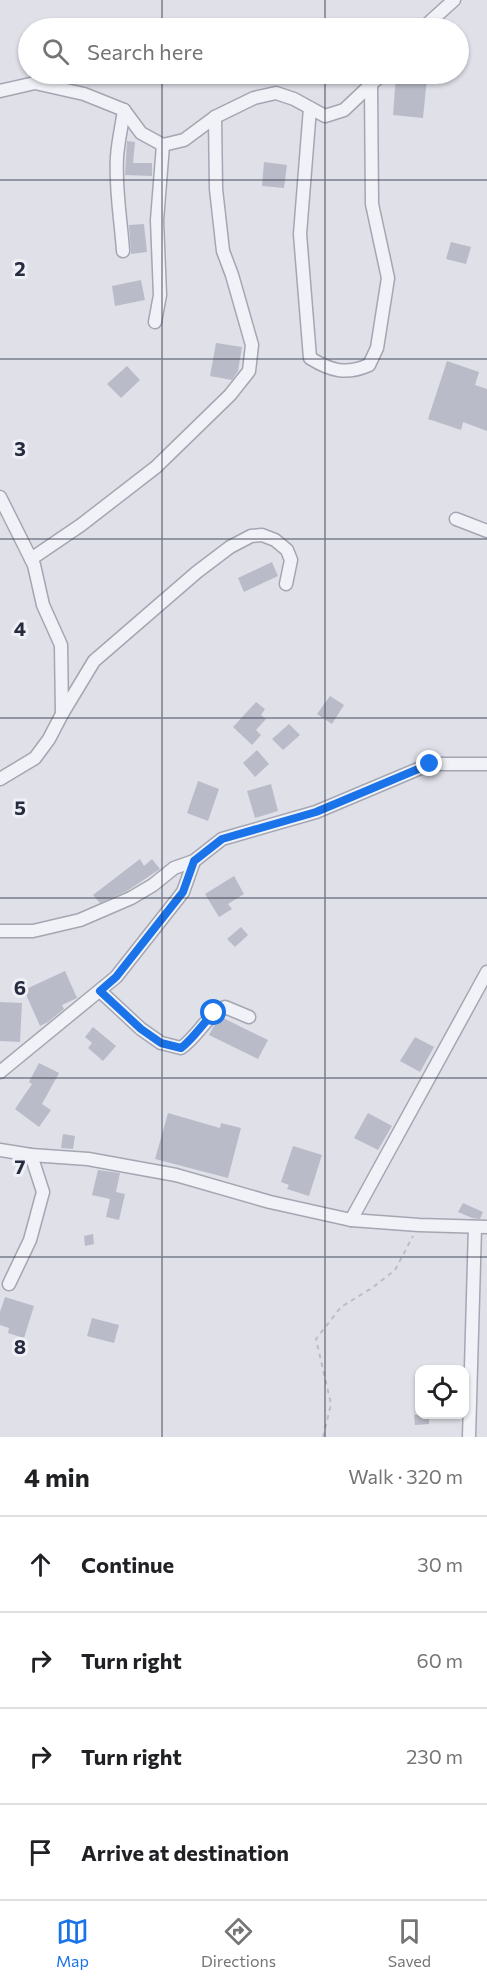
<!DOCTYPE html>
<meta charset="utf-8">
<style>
body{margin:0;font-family:Commissioner,sans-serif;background:#f2f2f2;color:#202124}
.controls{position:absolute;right:18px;bottom:18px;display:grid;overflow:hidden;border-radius:12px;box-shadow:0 2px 4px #0004}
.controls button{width:54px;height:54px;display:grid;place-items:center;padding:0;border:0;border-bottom:2px solid #e0e0e0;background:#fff;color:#202124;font:30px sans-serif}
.stop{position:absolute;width:18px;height:18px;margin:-14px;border:4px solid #1a73e8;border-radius:50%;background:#fff}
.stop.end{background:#1a73e8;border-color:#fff;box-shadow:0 2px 6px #0008}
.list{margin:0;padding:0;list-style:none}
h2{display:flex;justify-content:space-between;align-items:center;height:78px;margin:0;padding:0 24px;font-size:26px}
h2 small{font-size:20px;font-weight:400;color:#757577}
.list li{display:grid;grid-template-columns:39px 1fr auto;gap:18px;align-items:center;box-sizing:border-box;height:96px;padding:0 24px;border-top:2px solid #e0e0e0}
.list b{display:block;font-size:22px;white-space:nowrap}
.list em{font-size:20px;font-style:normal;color:#757577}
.icon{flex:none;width:33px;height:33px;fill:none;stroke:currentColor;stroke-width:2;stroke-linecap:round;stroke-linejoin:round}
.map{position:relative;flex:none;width:487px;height:1437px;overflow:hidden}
.search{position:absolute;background:#fff;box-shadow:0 2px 4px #0004;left:18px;right:18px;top:18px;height:66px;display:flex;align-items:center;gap:15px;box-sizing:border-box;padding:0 21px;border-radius:33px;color:#757577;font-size:22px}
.sheet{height:462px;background:#fff}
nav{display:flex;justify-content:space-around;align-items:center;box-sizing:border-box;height:84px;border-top:2px solid #e0e0e0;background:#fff;font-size:16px;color:#757577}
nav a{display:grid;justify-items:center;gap:3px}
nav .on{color:#1a73e8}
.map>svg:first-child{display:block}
.building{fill:#b9bbc8}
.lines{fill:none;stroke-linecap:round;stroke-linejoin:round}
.minor-casing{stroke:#a4a6b2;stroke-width:15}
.path{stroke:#bcbec7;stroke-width:2;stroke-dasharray:4.5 4.5;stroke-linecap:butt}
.minor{stroke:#f1f2f7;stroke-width:12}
.route{stroke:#1a73e8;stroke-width:8}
.grid{fill:none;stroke:#272b40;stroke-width:1.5;stroke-opacity:0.55}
.grid-label{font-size:20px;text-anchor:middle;font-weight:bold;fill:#272b40;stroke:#eef0f6;stroke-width:6;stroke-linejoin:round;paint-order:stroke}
</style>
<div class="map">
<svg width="487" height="1437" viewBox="0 0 487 1437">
<rect width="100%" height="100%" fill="#dfe0e8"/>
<g class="building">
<polygon points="396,75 427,78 423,118 393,115"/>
<polygon points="127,141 135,142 133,163 152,163 152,176 125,175"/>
<polygon points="264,162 287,165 284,188 262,186"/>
<polygon points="144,224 147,252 131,254 129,225"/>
<polygon points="451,242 471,247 466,264 446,259"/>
<polygon points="141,280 145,300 115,306 112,286"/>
<polygon points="216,343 242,347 238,371 232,380 210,376"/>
<polygon points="447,361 479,372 475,385 487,389 487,431 463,422 461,430 428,419"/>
<polygon points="127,366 140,380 121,398 107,384"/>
<polygon points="272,562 278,576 244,592 238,578"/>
<polygon points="330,696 344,705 332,724 317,714"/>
<polygon points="256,702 265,709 261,715 266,719 256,730 261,735 252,745 233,727"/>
<polygon points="289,724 300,735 283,750 272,739"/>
<polygon points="257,750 269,764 255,777 243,763"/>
<polygon points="198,781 219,789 208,821 187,813"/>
<polygon points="271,784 278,811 255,818 247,791"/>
<polygon points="140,859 144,866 152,859 160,869 127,891 100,903 93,895"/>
<polygon points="234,876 244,894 228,904 232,909 219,917 205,894"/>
<polygon points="241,927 248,935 235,947 227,939"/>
<polygon points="65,971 77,998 62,1005 64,1009 48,1022 40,1026 24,990"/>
<polygon points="0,1002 22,1003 20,1042 0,1041"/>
<polygon points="223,1018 268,1040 258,1059 209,1035 214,1026"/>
<polygon points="93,1027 116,1046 103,1061 88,1048 92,1043 85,1037"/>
<polygon points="415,1037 434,1047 420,1072 400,1061"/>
<polygon points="39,1063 59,1073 42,1104 51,1110 39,1127 15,1109 32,1084 29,1082"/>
<polygon points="168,1113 220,1128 221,1123 241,1128 228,1178 155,1159"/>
<polygon points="368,1113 392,1126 378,1150 354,1138"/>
<polygon points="63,1134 75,1136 73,1149 61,1148"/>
<polygon points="293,1146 322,1155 309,1196 287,1189 289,1185 281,1182"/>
<polygon points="98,1170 120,1173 116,1192 125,1194 119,1220 106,1217 110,1199 92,1195"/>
<polygon points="463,1203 483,1212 480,1219 472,1218 458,1212"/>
<polygon points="93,1234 94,1244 85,1246 84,1236"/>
<polygon points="5,1297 34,1306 24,1338 8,1333 9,1328 0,1325 0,1312"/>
<polygon points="92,1318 119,1325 114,1343 87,1336"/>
<polygon points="429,1414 429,1424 415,1425 414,1415"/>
</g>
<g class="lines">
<g class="minor-casing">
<g id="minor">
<polyline points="423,28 454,0"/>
<polyline points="0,91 35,83 84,94 124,110 141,133 163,145 184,140 215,117 254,98 276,93 294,99 325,116 344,110 382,74"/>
<path d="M310,108L300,234L310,358C331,371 346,375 369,365L377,348L388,278L372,204L371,85"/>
<path d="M123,251C121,220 115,189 117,157C118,141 122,125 124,110"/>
<polyline points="155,322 160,295 157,220 163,145"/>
<polyline points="0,497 34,565 43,605 61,645 62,714 49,739 35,758 0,779"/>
<polyline points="456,519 487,531"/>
<polyline points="31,559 81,525 156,467 230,395 249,371 252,345 232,275 223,251 216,189 215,117"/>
<polyline points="62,714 94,661 197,572 230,547 251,536 262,535 275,540 287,550 291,560 286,584"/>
<polyline points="0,931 33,931 80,920 131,898 153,885 174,868 194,861 222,839 316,812 430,764 487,764"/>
<path d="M100,991L141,1029L161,1043L181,1048C199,1035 204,1018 225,1007L249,1017"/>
<polyline points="0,1072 116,977 183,892 194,861"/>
<polyline points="0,1150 31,1155 88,1159 176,1175 270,1202 351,1220 419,1225 487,1227"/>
<polyline points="351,1220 487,972"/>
<polyline points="9,1284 30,1240 43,1192 31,1155"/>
<polyline points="469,1437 475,1227"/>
</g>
</g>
<polyline class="path" points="323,1437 331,1404 316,1339 341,1307 372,1288 395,1270 413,1236"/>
<use href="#minor" class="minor"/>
</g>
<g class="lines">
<path class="route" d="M214,1013C202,1024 194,1038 181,1048L161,1043L141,1029L100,991L116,977L183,892L194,861L222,839L316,812L430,764"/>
</g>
<path class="grid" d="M162,0V28M325,0V28M162,74V1437M325,74V1437M0,180H487M0,359H487M0,539H487M0,718H487M0,898H487M0,1078H487M0,1257H487"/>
<g class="grid-label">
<text x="20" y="276">2</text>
<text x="20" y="456">3</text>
<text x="20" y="636">4</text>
<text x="20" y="815">5</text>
<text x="20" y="995">6</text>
<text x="20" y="1174">7</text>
<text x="20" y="1354">8</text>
</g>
</svg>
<div class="controls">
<button><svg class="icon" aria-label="locate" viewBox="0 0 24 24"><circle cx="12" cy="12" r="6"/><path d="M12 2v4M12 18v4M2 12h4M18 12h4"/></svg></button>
</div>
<div class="stop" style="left:214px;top:1013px"></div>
<div class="stop end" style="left:430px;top:764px"></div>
<div class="search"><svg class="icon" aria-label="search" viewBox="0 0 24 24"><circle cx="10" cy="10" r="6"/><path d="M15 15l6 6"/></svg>Search here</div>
</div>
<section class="sheet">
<h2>4 min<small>Walk · 320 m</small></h2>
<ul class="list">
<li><svg class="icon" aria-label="ahead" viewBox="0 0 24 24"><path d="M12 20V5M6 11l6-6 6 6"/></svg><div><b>Continue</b></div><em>30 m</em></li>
<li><svg class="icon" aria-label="right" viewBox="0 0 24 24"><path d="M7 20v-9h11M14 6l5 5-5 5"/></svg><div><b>Turn right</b></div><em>60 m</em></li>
<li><svg class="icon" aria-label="right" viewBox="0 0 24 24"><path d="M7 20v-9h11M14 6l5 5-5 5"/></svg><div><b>Turn right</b></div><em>230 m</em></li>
<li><svg class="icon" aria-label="arrive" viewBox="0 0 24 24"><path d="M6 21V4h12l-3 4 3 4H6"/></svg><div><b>Arrive at destination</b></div></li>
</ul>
</section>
<nav>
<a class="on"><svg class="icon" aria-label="map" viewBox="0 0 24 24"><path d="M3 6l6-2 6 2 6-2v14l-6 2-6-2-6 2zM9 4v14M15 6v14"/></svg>Map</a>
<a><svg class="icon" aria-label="directions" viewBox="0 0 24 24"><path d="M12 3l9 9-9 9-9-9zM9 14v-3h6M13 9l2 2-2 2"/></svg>Directions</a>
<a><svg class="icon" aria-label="saved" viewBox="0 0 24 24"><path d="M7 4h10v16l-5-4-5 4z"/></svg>Saved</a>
</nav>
